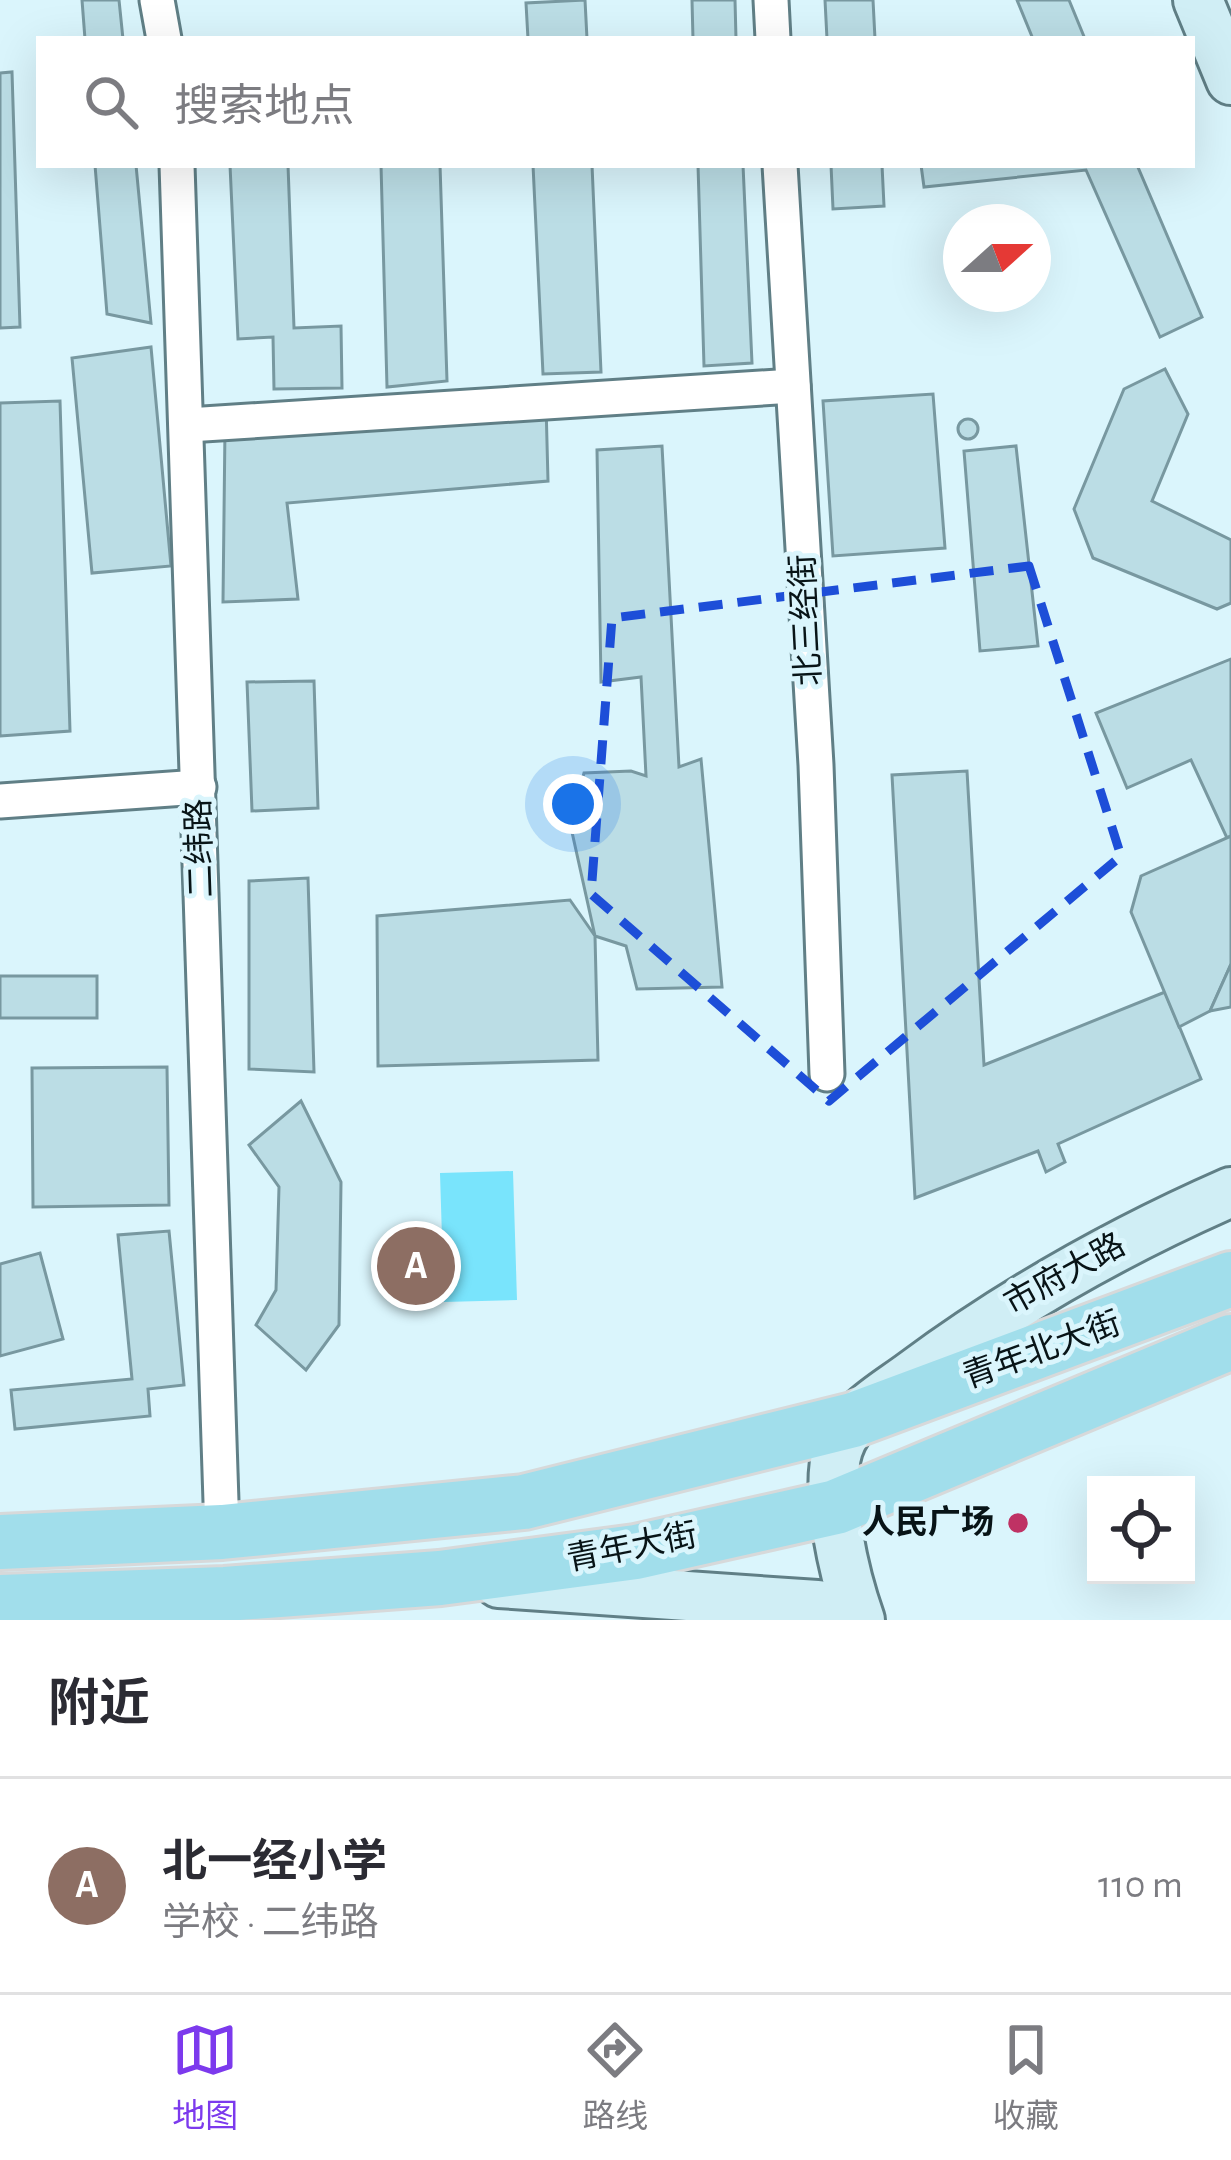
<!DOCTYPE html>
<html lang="zh">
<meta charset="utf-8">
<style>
body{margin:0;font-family:"Alegreya Sans","Noto Sans SC",sans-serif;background:#f7f7f7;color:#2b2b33}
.controls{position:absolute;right:36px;bottom:36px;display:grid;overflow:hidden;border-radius:0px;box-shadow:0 12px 48px #0002}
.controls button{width:108px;height:108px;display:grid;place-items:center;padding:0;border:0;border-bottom:3px solid #e1e1e2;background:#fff;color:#2b2b33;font:60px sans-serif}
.compass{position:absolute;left:943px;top:204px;width:108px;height:108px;border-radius:50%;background:#fff;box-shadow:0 12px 48px #0002;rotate:69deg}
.you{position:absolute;left:573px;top:804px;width:42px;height:42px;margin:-30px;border:9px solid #fff;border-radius:50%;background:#1a73e8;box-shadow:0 0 0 18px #1a73e833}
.badge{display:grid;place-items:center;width:78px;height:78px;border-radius:50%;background:#7c3aed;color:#fff;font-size:39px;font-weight:700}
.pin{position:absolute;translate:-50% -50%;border:6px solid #fff;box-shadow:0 3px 12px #0006}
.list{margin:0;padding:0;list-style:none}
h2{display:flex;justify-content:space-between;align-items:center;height:156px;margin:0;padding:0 48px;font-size:51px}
h2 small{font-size:39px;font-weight:400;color:#7c7c81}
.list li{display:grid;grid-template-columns:78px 1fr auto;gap:36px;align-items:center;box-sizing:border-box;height:216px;padding:0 48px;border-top:3px solid #e1e1e2}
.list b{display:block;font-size:45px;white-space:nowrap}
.list p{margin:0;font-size:39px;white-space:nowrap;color:#7c7c81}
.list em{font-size:39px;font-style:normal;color:#7c7c81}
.icon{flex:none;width:66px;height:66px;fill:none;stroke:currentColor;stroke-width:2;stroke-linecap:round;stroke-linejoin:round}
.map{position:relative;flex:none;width:1231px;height:1620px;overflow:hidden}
.search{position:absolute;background:#fff;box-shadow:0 12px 48px #0002;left:36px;right:36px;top:36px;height:132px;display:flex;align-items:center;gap:30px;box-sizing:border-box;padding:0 42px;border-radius:0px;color:#7c7c81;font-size:45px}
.sheet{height:372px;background:#fff}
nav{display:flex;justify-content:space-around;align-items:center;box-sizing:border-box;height:168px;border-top:3px solid #e1e1e2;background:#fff;font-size:33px;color:#7c7c81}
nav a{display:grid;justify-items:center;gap:6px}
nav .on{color:#7c3aed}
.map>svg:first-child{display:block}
.green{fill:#79e4fc}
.building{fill:#bbdde5;stroke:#7898a0;stroke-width:3}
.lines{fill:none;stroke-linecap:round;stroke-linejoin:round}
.street-casing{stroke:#607f86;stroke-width:39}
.secondary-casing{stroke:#607f86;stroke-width:54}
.primary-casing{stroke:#d7d9da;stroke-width:60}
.street{stroke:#fff;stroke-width:33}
.secondary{stroke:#d0eef5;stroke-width:48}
.primary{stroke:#a1deeb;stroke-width:54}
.marked{fill:none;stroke:#1d4ed8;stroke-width:9;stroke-dasharray:24 15;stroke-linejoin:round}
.poi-dot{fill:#bf3264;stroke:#daf5fc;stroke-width:4.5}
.labels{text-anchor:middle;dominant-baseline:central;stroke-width:10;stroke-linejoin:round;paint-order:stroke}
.street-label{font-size:33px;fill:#081417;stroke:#daf5fc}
.poi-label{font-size:33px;font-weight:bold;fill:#081417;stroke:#daf5fc;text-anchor:end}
</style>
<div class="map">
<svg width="1231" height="1620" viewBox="0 0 1231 1620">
<rect width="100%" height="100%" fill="#daf5fc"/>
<polygon class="green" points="513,1171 517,1300 444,1302 440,1173"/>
<g class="building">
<polygon points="82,0 119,0 123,39 85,39"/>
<polygon points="585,0 587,39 528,39 526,3"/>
<polygon points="692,0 735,0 736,39 693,39"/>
<polygon points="825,0 873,0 875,39 827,39"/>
<polygon points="1017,0 1069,0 1085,39 1033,39"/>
<polygon points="12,72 20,327 0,328 0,73"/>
<polygon points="95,165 136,165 151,323 107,314"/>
<polygon points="230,165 288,165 294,328 341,326 342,388 274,389 273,337 238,339"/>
<polygon points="381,165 440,165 447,381 387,387"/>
<polygon points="533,165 592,165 601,372 543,374"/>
<polygon points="698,165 743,165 752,363 704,366"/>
<polygon points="831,165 882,165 884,206 833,209"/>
<polygon points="921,165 1137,165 1202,317 1160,337 1086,170 924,187"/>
<polygon points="151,347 171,566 92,573 72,358"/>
<polygon points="1165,369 1188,414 1152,501 1231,540 1231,603 1217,609 1093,558 1074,509 1124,389"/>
<polygon points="933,394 945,548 833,556 823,401"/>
<polygon points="60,401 70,731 0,736 0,403"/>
<polygon points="546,404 548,481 287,503 298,599 223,602 225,428"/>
<circle cx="968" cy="429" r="10"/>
<polygon points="662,446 679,767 701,759 722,987 637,989 626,946 595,936 570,823 584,773 631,771 646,776 641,677 601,682 597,450"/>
<polygon points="1016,446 1038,646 980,651 964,451"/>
<polygon points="1231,659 1231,836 1227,838 1191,760 1127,788 1096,713"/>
<polygon points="314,681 318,808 252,811 247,682"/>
<polygon points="967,771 984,1065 1165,992 1201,1079 1058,1144 1065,1162 1046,1172 1038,1151 915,1198 892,775"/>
<polygon points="1231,836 1231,964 1210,1011 1179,1027 1131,912 1141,876"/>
<polygon points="308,878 314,1072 249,1069 249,881"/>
<polygon points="570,900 595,936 598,1060 378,1066 377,916"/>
<polygon points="1231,964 1231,1007 1210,1011"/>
<rect x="0" y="976" width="97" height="42"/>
<polygon points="167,1067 169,1205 33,1207 32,1068"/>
<polygon points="301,1101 341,1182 339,1325 306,1370 256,1325 276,1290 279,1187 249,1145"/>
<polygon points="169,1231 184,1385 148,1389 150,1416 15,1429 11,1390 132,1379 118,1235"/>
<polygon points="40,1253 63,1339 0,1356 0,1264"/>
</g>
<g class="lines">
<g class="street-casing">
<g id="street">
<polyline points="157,0 164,39"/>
<polyline points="771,0 773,39"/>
<polyline points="177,165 222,1532"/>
<polyline points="780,165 816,765 827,1074"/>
<polyline points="188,425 793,386"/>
<polyline points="0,801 199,787"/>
</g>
</g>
<g class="secondary-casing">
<g id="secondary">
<polyline points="1198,0 1231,80"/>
<polyline points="499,1583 817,1605 833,1620"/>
<path d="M860,1620C845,1578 824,1493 838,1449C849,1414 886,1395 914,1374C1014,1300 1117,1242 1231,1192"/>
</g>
</g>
<g class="primary-casing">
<g id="primary">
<polyline points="0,1542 222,1532 524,1502 853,1420 1231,1279"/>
<polyline points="0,1602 225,1594 440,1578 636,1552 836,1507 1231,1342"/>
</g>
</g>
<use href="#street" class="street"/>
<use href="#secondary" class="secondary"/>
<use href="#primary" class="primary"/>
</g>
<path class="marked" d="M1029,566L1121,856L829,1101L591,894L612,618Z"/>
<circle class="poi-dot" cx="1018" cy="1523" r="12"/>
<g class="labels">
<g class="street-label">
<text transform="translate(807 620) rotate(-93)">北三经街</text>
<text transform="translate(201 848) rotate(-92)">二纬路</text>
<text transform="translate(1065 1275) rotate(-29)">市府大路</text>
<text transform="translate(1042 1351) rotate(-20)">青年北大街</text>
<text transform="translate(632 1548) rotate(-11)">青年大街</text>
</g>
<g class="poi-label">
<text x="994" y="1523">人民广场</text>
</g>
</g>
</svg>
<div class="controls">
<button><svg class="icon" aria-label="locate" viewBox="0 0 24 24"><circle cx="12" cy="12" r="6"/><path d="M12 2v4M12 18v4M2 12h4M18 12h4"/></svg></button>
</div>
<svg class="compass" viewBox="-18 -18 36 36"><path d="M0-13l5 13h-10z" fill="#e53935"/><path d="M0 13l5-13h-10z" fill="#7c7c81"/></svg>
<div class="you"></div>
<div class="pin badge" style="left:416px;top:1266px;background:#8d6e63">A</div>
<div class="search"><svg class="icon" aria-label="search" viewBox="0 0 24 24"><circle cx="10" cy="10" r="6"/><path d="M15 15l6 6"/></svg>搜索地点</div>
</div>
<section class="sheet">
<h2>附近<small></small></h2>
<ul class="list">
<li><span class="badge" style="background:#8d6e63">A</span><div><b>北一经小学</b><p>学校 · 二纬路</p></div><em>110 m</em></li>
</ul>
</section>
<nav>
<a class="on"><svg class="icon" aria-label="map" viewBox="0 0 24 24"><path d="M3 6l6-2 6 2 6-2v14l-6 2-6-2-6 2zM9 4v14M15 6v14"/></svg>地图</a>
<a><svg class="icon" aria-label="directions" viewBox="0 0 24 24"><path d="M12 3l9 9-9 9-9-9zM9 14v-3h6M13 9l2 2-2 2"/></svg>路线</a>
<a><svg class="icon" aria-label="saved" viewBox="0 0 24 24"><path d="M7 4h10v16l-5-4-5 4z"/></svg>收藏</a>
</nav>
